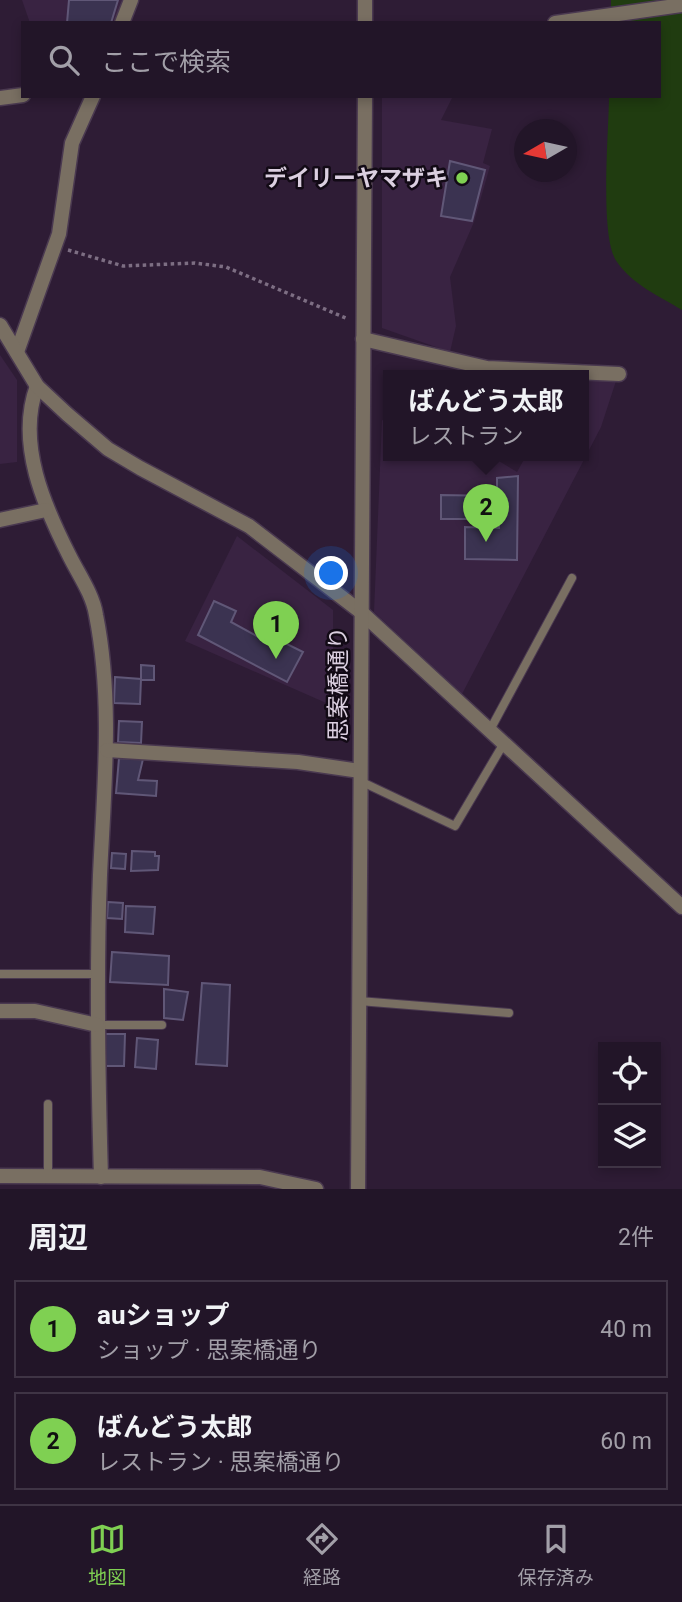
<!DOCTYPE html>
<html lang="ja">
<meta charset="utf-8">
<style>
body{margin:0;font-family:Roboto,"Noto Sans JP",sans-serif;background:#2a1e30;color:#f1f3f6}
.controls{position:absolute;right:21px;bottom:21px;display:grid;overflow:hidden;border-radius:0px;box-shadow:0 4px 10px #0003}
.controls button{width:63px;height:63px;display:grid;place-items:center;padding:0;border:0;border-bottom:2px solid #3f3445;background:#221528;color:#f1f3f6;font:35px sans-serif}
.compass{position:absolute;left:514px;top:119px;width:63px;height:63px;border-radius:50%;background:#221528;box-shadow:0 4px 10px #0003;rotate:261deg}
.you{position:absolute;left:332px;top:574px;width:24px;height:24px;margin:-18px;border:5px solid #fff;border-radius:50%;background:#1a73e8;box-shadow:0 0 0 10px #1a73e833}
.badge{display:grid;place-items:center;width:46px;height:46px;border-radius:50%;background:#7fd052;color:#111;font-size:23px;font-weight:700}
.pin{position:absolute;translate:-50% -58px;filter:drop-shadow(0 2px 4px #0008)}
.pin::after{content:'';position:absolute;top:37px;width:24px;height:21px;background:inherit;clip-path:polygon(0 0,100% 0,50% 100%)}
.popup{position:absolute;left:383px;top:370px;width:206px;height:91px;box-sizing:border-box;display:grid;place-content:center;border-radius:0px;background:#221528;filter:drop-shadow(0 2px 5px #0005);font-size:23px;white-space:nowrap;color:#a29fa8}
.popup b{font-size:26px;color:#f1f3f6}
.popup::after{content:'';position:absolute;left:50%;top:100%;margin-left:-14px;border:14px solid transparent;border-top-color:#221528}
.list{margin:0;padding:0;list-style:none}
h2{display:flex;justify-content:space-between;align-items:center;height:91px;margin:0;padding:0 28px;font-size:30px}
h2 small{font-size:23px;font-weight:400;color:#a29fa8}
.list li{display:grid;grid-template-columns:46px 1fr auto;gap:21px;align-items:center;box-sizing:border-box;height:98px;margin:0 14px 14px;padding:0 14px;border:2px solid #3f3445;border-radius:0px}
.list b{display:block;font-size:26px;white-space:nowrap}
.list p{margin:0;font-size:23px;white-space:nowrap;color:#a29fa8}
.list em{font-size:23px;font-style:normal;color:#a29fa8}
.icon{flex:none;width:38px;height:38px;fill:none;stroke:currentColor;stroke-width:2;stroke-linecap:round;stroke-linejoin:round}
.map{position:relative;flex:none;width:682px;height:1189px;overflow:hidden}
.search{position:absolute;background:#221528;box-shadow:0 4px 10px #0003;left:21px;right:21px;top:21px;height:77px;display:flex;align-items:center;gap:18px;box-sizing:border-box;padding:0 24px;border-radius:0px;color:#a29fa8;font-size:26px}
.sheet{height:315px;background:#221528}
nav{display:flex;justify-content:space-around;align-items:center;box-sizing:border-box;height:98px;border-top:2px solid #3f3445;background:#221528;font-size:19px;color:#a29fa8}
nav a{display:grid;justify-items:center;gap:4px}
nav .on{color:#7fd052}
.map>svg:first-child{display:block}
.built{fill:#392342}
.green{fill:#203c10}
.building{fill:#3b3351;stroke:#605777;stroke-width:2}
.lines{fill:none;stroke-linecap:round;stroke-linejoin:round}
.service-casing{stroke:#4a3950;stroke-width:10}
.minor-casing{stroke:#4a3950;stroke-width:17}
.tertiary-casing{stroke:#4a3950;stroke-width:17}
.path{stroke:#7d6e83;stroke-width:3.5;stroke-dasharray:3.5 3.5;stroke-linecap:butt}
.service{stroke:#796f62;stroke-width:8}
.minor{stroke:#796f62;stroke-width:14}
.tertiary{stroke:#796f62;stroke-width:14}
.poi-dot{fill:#7fd052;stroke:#120a15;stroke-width:2.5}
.labels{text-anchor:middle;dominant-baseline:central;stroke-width:5;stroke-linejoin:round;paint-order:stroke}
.poi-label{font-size:23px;font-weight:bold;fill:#dbcfe0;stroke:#120a15;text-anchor:end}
.street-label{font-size:23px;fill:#dbcfe0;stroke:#120a15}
</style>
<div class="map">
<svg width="682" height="1189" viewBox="0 0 682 1189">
<rect width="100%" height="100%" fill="#2e1c35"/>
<g class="built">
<polygon points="22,0 122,0 114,23 30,23"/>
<polygon points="382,96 453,96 441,120 492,129 483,163 490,166 474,222 450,277 456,326 450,352 382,328"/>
<polygon points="0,355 17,380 17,462 0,464"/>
<polygon points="584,378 616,381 601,427 462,694 374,612 382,420 388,422 388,456 491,456 517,472 526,456 584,456"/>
<polygon points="237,536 333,610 333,706 185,641"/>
</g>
<path class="green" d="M611,0H682V310C659,296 633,285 617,262C599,238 609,130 609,96H659V23H611Z"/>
<g class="building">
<polygon points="69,0 118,0 111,23 67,23"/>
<polygon points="450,161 485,170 472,221 441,216"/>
<polygon points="518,476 517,560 465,559 465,527 499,528 499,519 441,519 441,495 497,496 497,478"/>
<polygon points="214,601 236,611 231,622 264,640 267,634 303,652 287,682 198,635"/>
<polygon points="141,665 154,666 154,680 141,680"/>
<polygon points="115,677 141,679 140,704 114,703"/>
<polygon points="119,721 142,722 141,743 118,742"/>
<polygon points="119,758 143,759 138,780 157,781 156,796 116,793"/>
<polygon points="132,851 155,852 155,856 159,856 158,870 131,871"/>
<polygon points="112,853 126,854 125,869 111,868"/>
<polygon points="108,902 123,903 122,919 107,918"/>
<polygon points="126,906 155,907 153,934 125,932"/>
<polygon points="112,952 169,956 168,985 110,982"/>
<polygon points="202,983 230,985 227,1066 196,1064"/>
<polygon points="164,989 188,992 183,1020 164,1018"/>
<polygon points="103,1034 125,1034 124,1066 103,1066"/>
<polygon points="137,1038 158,1040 156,1069 135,1067"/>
</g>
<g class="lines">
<g class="service-casing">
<g id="service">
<polyline points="490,730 572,578"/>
<polyline points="360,781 455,826 504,743"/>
<polyline points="0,974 99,974"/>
<polyline points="359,1001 509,1013"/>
<polyline points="97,1025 162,1025"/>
<polyline points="48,1177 48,1104"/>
</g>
</g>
<g class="minor-casing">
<g id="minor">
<polyline points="122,23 131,0"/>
<polyline points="363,339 487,368 619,374"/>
<polyline points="17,352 59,234 72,143 93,96"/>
<path d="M37,386C16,443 44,506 70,557C79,575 93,595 96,615C113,701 104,788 100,875C96,976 98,1076 101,1177"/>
<polyline points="0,520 46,510"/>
<polyline points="107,750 298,762 360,771"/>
<polyline points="0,1011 35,1011 97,1025"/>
<polyline points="0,1176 260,1177 316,1189"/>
</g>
</g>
<g class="tertiary-casing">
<g id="tertiary">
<polyline points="365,0 365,23"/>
<polyline points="555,23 682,5"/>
<polyline points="0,98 23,95"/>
<polyline points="0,325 37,386 67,414 108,449 140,468 249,526 361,612 682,907"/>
<polyline points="358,1189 365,96"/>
</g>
</g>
<polyline class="path" points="68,250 123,266 195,263 226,267 348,319"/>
<use href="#service" class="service"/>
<use href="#minor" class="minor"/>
<use href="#tertiary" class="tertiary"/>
</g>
<circle class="poi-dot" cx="462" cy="178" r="7"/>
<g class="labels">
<g class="poi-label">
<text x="448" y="178">デイリーヤマザキ</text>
</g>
<g class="street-label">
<text transform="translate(338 684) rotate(-90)">思案橋通り</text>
</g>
</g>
</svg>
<div class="controls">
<button><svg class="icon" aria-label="locate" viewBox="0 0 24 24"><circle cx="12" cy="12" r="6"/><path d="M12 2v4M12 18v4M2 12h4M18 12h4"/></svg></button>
<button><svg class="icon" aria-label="layers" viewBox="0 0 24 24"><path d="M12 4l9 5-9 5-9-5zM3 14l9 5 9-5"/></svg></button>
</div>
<svg class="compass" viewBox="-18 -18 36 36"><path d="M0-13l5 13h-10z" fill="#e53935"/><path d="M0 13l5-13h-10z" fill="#a29fa8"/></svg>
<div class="you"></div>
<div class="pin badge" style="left:276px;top:659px">1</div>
<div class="pin badge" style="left:486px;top:542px">2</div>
<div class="popup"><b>ばんどう太郎</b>レストラン</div>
<div class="search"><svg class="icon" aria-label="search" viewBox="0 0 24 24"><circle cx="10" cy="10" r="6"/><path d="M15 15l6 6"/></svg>ここで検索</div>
</div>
<section class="sheet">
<h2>周辺<small>2件</small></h2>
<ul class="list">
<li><span class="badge">1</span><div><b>auショップ</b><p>ショップ · 思案橋通り</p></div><em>40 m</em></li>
<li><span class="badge">2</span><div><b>ばんどう太郎</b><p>レストラン · 思案橋通り</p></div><em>60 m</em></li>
</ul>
</section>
<nav>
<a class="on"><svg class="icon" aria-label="map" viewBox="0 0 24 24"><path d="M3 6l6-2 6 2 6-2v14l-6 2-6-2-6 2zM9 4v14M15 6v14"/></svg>地図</a>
<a><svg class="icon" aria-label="directions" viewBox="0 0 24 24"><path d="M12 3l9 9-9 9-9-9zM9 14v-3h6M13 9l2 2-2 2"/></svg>経路</a>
<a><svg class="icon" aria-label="saved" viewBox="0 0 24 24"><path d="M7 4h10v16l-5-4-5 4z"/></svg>保存済み</a>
</nav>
